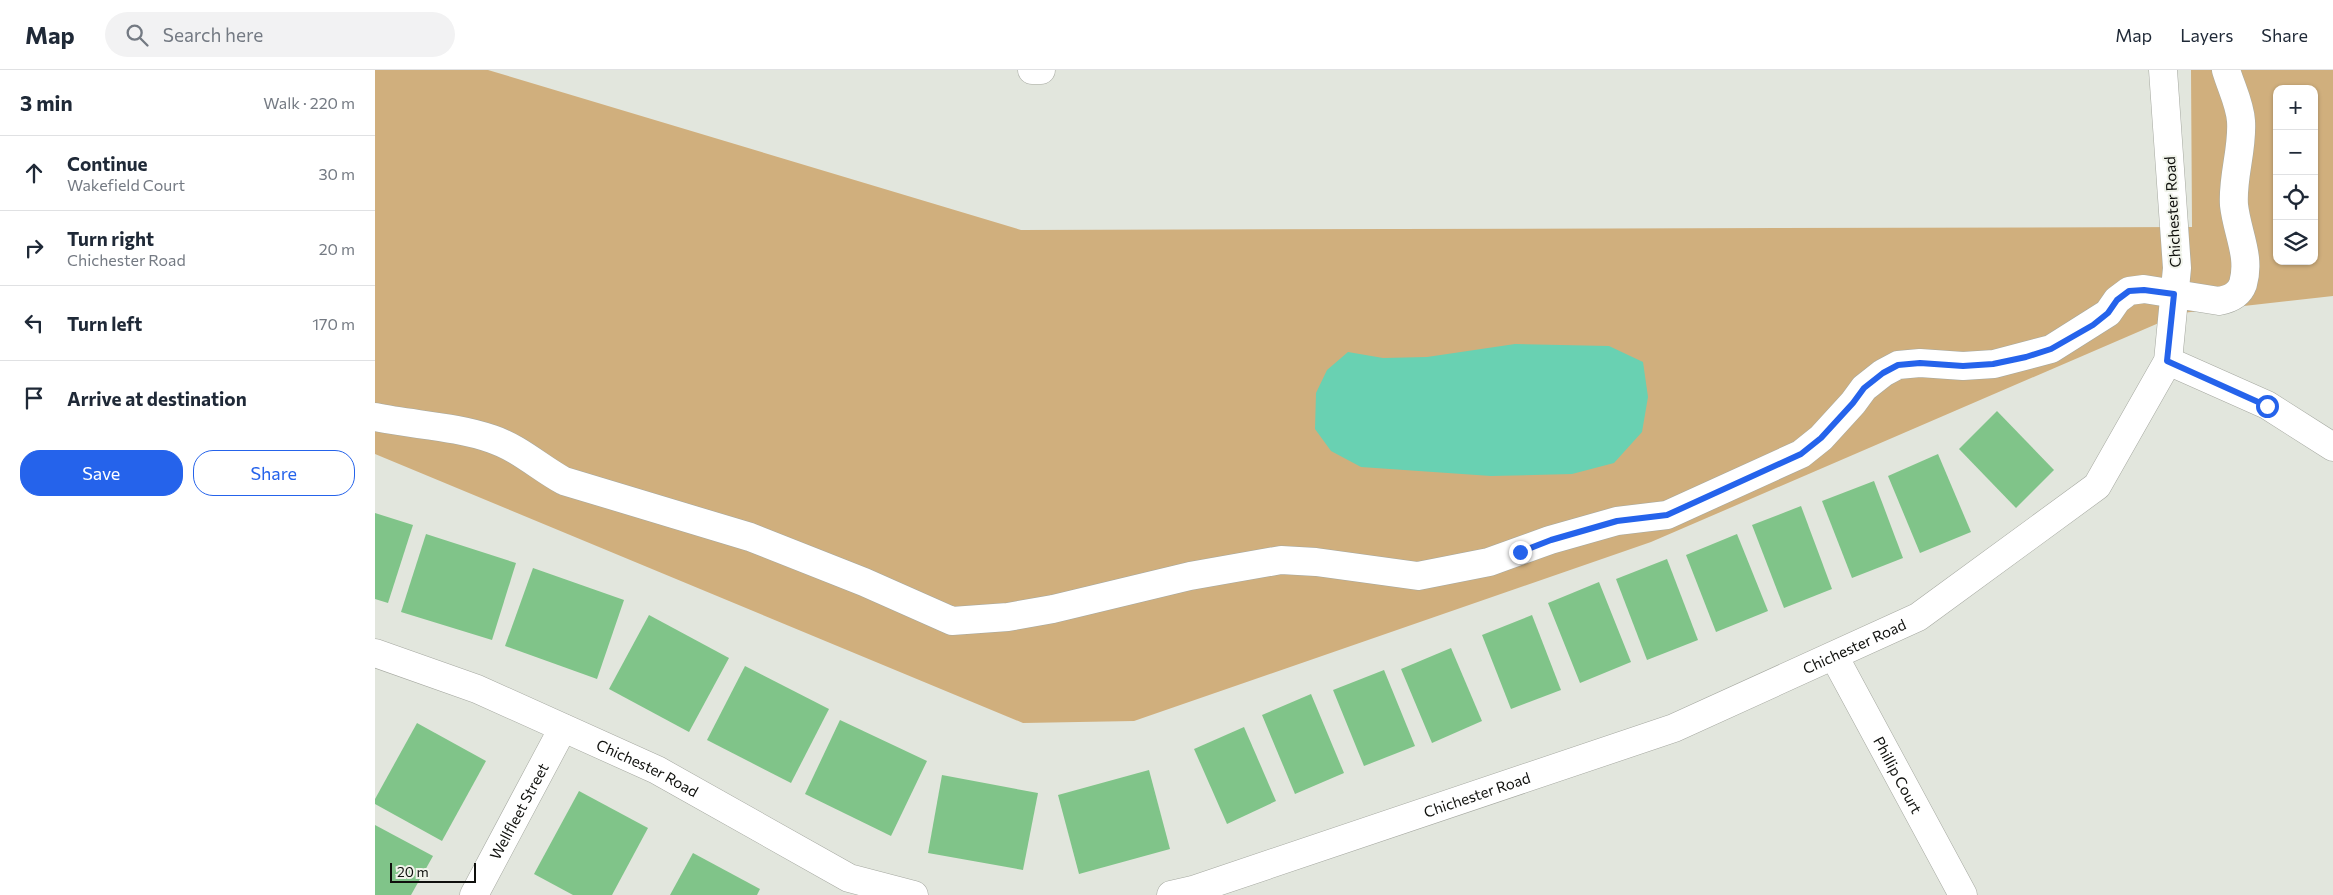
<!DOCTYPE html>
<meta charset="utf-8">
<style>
body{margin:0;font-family:Commissioner,sans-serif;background:#f2f2f3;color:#1f2937}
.controls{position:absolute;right:15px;top:15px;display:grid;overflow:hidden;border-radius:10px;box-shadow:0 1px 4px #0004}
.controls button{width:45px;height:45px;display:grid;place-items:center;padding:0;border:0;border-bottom:1px solid #e0e1e3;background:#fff;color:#1f2937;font:25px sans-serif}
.scale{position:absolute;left:15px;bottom:12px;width:86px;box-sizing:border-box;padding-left:5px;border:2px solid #0f100d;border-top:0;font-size:14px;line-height:18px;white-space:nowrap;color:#0f100d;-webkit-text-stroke:4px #f0f3ea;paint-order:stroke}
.stop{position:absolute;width:15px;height:15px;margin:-11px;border:4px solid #2563eb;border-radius:50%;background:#fff}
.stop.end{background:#2563eb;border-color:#fff;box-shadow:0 1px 5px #0008}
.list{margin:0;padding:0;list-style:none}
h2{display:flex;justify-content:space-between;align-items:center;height:65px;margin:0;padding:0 20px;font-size:21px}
h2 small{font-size:16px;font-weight:400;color:#747a83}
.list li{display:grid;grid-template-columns:32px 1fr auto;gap:15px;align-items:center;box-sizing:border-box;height:75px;padding:0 20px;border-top:1px solid #e0e1e3}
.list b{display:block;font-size:19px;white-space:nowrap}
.list p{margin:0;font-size:16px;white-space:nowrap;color:#747a83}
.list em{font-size:16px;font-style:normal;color:#747a83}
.actions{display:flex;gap:10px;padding:15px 20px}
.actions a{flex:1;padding:11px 0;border:1px solid #2563eb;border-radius:20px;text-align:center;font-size:18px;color:#2563eb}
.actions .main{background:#2563eb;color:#fff}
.icon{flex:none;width:28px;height:28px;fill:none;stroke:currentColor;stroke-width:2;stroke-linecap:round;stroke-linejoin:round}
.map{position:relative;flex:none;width:1958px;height:825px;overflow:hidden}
header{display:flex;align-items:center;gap:30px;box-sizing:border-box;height:70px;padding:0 25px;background:#fff;border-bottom:1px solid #e0e1e3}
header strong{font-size:24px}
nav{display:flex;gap:28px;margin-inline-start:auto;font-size:18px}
.search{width:350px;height:45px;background:#f2f2f3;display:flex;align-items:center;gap:12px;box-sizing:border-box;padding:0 18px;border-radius:28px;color:#747a83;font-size:19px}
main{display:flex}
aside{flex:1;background:#fff}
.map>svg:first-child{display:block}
.green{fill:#d0af7d;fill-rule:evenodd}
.water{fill:#69d1b2}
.building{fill:#80c489}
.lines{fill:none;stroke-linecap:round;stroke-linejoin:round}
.minor-casing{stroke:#a5a8a0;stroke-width:29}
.minor{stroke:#fff;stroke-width:28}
.route{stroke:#2563eb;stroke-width:6}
.labels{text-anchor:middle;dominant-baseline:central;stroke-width:4;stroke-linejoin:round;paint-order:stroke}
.street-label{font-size:15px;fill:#0f100d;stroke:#f0f3ea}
</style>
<header>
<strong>Map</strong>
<div class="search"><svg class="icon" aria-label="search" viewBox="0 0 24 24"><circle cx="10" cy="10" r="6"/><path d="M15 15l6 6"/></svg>Search here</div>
<nav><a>Map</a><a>Layers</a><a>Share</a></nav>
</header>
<main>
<aside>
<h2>3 min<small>Walk · 220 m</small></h2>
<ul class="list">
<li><svg class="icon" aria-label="ahead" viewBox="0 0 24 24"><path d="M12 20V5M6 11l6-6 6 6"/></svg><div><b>Continue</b><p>Wakefield Court</p></div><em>30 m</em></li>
<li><svg class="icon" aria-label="right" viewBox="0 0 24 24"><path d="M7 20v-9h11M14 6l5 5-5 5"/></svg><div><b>Turn right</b><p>Chichester Road</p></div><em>20 m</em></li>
<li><svg class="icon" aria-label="left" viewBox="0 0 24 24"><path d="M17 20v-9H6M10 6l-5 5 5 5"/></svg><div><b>Turn left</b></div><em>170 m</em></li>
<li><svg class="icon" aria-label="arrive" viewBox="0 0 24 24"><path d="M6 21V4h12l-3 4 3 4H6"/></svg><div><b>Arrive at destination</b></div></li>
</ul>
<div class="actions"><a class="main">Save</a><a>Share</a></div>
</aside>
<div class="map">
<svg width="1958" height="825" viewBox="0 0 1958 825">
<rect width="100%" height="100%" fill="#e2e6dd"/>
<path class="green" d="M0,0H113L646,160L1817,157L1816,0H1958V226L1807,243L1276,472L759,651L648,653L0,384ZM1902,19H1939V191H1902Z"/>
<polygon class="water" points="1140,274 1234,276 1268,292 1273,327 1267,362 1239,393 1197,404 1116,406 986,397 956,381 940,359 941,323 952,300 973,282 1008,288 1052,287"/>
<g class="building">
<polygon points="1622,341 1679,400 1641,438 1584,379"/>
<polygon points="1563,384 1596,462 1545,483 1513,406"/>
<polygon points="1499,411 1528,488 1477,508 1447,431"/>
<polygon points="1426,436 1457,519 1409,538 1377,455"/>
<polygon points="0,443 38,455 13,533 0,529"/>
<polygon points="51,464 141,493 117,570 26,542"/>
<polygon points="1362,464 1393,541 1341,562 1311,485"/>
<polygon points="1292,489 1323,570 1272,590 1241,509"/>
<polygon points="158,498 249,530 222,609 130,576"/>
<polygon points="1224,512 1256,592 1205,613 1173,533"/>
<polygon points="274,545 354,588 314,662 234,619"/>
<polygon points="1157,545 1186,620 1136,639 1107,565"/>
<polygon points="1076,578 1107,651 1057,673 1026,599"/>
<polygon points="370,596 454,639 416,713 332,670"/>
<polygon points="1009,600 1040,676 989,696 958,620"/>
<polygon points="936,624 969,703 920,724 887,645"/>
<polygon points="465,650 552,691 516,766 430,724"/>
<polygon points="42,653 111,691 67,771 0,734 0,729"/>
<polygon points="869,657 901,731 852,754 819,679"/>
<polygon points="774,700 795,779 704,804 683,725"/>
<polygon points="567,705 663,723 648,800 553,783"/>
<polygon points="204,721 273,758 237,825 198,825 159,804"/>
<polygon points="0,755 58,786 36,825 0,825"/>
<polygon points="318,783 385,819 382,825 295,825"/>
</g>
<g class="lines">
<g class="minor-casing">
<g id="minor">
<polyline points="657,0 666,0"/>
<polyline points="1793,291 1892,335 1958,377"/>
<path d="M0,347C38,355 80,356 117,369C144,378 165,398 189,411L375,467L489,512L577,551L633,547L678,539L815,506L906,490L941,492L1043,506L1114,492L1175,470L1242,451L1292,445L1426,384L1446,368L1478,333L1489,318L1508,303L1523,295L1545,293L1588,296L1619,294L1676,279L1733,243L1742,230L1754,221L1769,219L1844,231C1855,229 1864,225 1868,214C1876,186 1862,163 1859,135C1857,107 1868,79 1866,51C1865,34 1856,17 1851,0"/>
<path id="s1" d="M0,583L102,619L282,700L474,808L539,825"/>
<path id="s2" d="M1459,586L1588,825"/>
<path id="s3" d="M99,825L188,658"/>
<path id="s4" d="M796,825L818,820L1299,658L1543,547L1722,416L1793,291L1802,198L1788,0"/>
</g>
</g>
<use href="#minor" class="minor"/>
</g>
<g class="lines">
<polyline class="route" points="1145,482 1176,470 1242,451 1292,445 1426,384 1446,368 1478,333 1489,318 1508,303 1523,295 1545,293 1588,296 1618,294 1651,287 1676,279 1718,255 1733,243 1742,230 1754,221 1769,220 1799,224 1792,291 1892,336"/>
</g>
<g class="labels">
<g class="street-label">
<text transform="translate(1797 142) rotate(-93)">Chichester Road</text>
<text stroke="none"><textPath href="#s4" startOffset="728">Chichester Road</textPath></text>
<text stroke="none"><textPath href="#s1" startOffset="296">Chichester Road</textPath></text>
<text stroke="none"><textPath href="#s2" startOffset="135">Phillip Court</textPath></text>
<text stroke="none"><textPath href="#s4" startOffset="322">Chichester Road</textPath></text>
<text stroke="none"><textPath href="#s3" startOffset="95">Wellfleet Street</textPath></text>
</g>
</g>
</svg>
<div class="controls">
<button>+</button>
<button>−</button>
<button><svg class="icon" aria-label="locate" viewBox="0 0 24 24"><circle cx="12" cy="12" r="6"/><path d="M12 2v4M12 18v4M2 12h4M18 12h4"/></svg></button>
<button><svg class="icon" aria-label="layers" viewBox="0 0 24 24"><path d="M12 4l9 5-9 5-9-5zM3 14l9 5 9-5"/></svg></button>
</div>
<div class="scale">20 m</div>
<div class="stop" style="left:1892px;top:336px"></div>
<div class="stop end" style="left:1145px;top:482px"></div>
</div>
</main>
